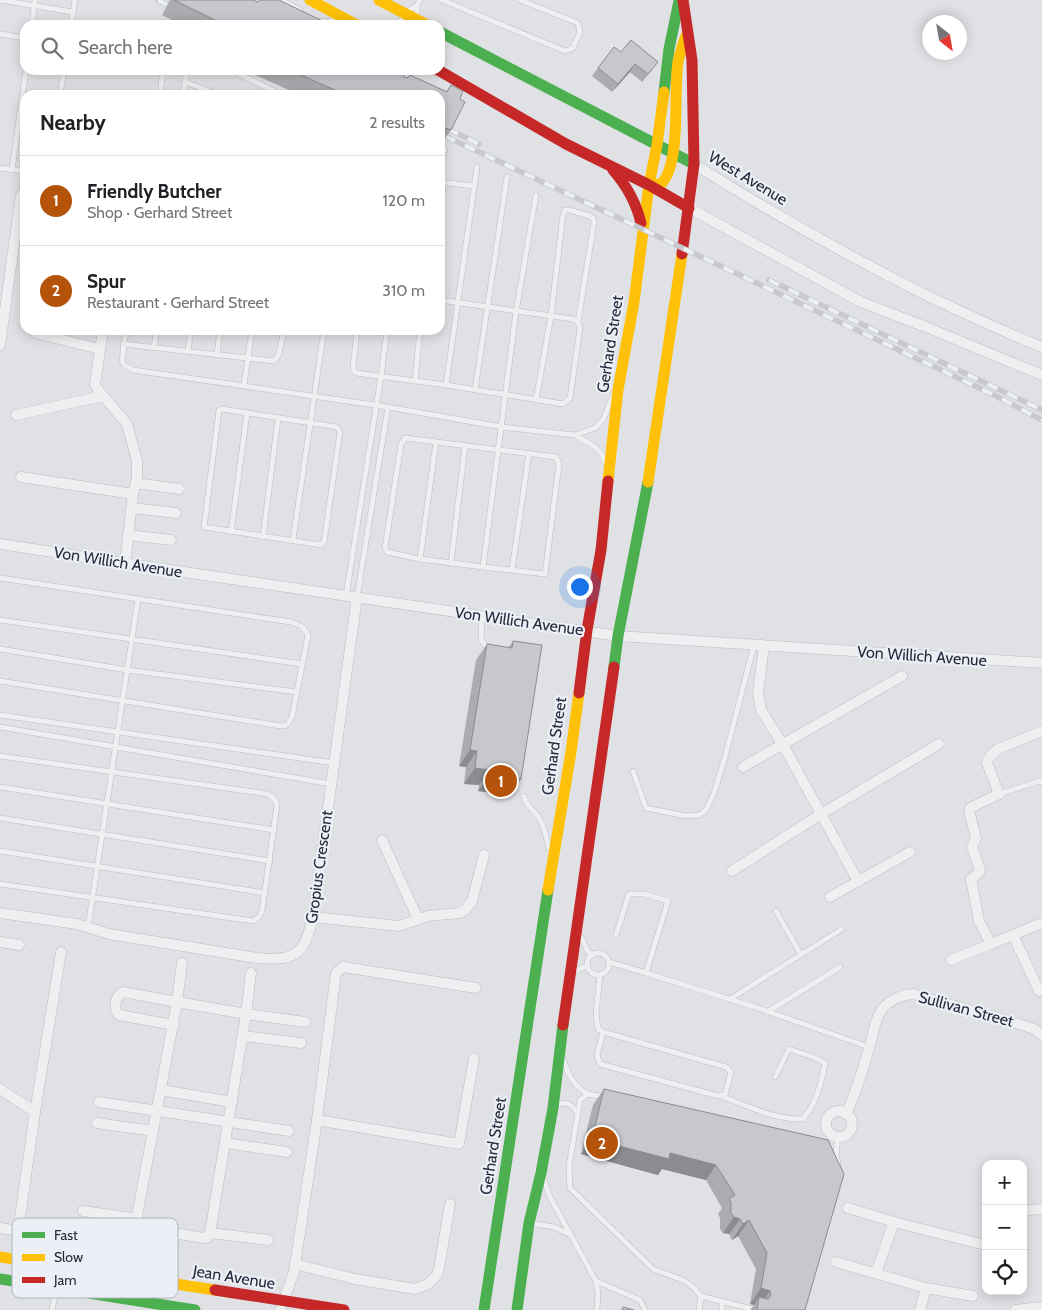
<!DOCTYPE html>
<meta charset="utf-8">
<style>
body{margin:0;font-family:Cabin,sans-serif;background:#f2f2f2;color:#202124}
.controls{position:absolute;right:15px;bottom:15px;display:grid;overflow:hidden;border-radius:10px;box-shadow:0 2px 12px #0003}
.controls button{width:45px;height:45px;display:grid;place-items:center;padding:0;border:0;border-bottom:1px solid #e0e0e0;background:#fff;color:#202124;font:25px sans-serif}
.compass{position:absolute;left:922px;top:15px;width:45px;height:45px;border-radius:50%;background:#fff;box-shadow:0 2px 12px #0003;rotate:149deg}
.you{position:absolute;left:579px;top:586px;width:18px;height:18px;margin:-12px;border:4px solid #fff;border-radius:50%;background:#1a73e8;box-shadow:0 0 0 8px #1a73e833}
.badge{display:grid;place-items:center;width:32px;height:32px;border-radius:50%;background:#b45309;color:#fff;font-size:16px;font-weight:700}
.pin{position:absolute;translate:-50% -50%;border:2px solid #fff;box-shadow:0 1px 5px #0006}
.list{margin:0;padding:0;list-style:none}
h2{display:flex;justify-content:space-between;align-items:center;height:65px;margin:0;padding:0 20px;font-size:21px}
h2 small{font-size:16px;font-weight:400;color:#757577}
.list li{display:grid;grid-template-columns:32px 1fr auto;gap:15px;align-items:center;box-sizing:border-box;height:90px;padding:0 20px;border-top:1px solid #e0e0e0}
.list b{display:block;font-size:19px;white-space:nowrap}
.list p{margin:0;font-size:16px;white-space:nowrap;color:#757577}
.list em{font-size:16px;font-style:normal;color:#757577}
.icon{flex:none;width:28px;height:28px;fill:none;stroke:currentColor;stroke-width:2;stroke-linecap:round;stroke-linejoin:round}
.map{position:relative;flex:none;width:1042px;height:1310px;overflow:hidden}
.search{position:absolute;background:#fff;box-shadow:0 2px 12px #0003;left:20px;top:20px;width:425px;height:55px;display:flex;align-items:center;gap:12px;box-sizing:border-box;padding:0 18px;border-radius:15px;color:#757577;font-size:19px}
.panel{position:absolute;background:#fff;box-shadow:0 2px 12px #0003;left:20px;top:90px;width:425px;height:245px;border-radius:15px}
.map>svg:first-child{display:block}
.lines{fill:none;stroke-linecap:round;stroke-linejoin:round}
.lane-casing{stroke:#bcbec2;stroke-width:6}
.street-casing{stroke:#bcbec2;stroke-width:11}
.lane{stroke:#eeeff1;stroke-width:5}
.street{stroke:#eeeff1;stroke-width:10}
.fast{stroke:#4caf50;stroke-width:11}
.slow{stroke:#ffc107;stroke-width:11}
.jam{stroke:#c62828;stroke-width:11}
.rail-casing{stroke:#c8c9cc;stroke-width:5.5}
.rail{stroke:#eceff5;stroke-width:4;stroke-dasharray:11;stroke-linecap:butt}
.wall{fill:#aaacb0}
.shaded-wall{fill:#8b8c90}
.building{fill:#c6c8cd;stroke:#8b8c90}
.labels{text-anchor:middle;dominant-baseline:central;stroke-width:4.5;stroke-linejoin:round;paint-order:stroke}
.street-label{font-size:16px;fill:#262c3e;stroke:#eceff5}
.key{fill:#eceff5;stroke:#b1b4be;stroke-width:1}
.key-label{font-size:14px;fill:#262c3e}
</style>
<div class="map">
<svg width="1042" height="1310" viewBox="0 0 1042 1310">
<rect width="100%" height="100%" fill="#dfe1e4"/>
<g class="lines">
<g class="lane-casing">
<g id="lane">
<polyline points="0,0 73,12"/>
<polyline points="281,0 300,10"/>
<polyline points="442,0 565,51 573,48 580,32 578,23 520,0"/>
<polyline points="417,18 417,5 420,0"/>
<polyline points="320,21 328,22 338,17"/>
<polyline points="32,25 35,0"/>
<polyline points="71,25 75,0"/>
<polyline points="398,25 405,13 417,5"/>
<polyline points="0,34 25,38"/>
<polyline points="231,70 282,95"/>
<polyline points="185,82 220,95"/>
<polyline points="60,95 64,70"/>
<polyline points="160,95 163,70"/>
<polyline points="183,95 187,70"/>
<polyline points="440,151 445,150"/>
<polyline points="0,168 25,171"/>
<polyline points="12,170 26,70"/>
<polyline points="440,182 474,186"/>
<polyline points="21,195 25,171"/>
<polyline points="440,204 444,182"/>
<polyline points="440,300 573,319 578,322"/>
<polyline points="126,330 122,361 124,365 133,370 388,407 502,427 575,435 595,447 603,456 606,464"/>
<polyline points="357,330 353,369 356,373 446,385 563,404 570,398 580,328 578,322 594,222 593,218 590,216 569,210 565,210 563,215 551,316 536,400"/>
<polyline points="123,344 274,361 279,354 284,330"/>
<polyline points="154,347 157,330"/>
<polyline points="188,351 191,330"/>
<polyline points="217,354 220,330"/>
<polyline points="415,381 420,330"/>
<polyline points="244,385 252,330"/>
<polyline points="446,385 477,167"/>
<polyline points="475,390 507,177"/>
<polygon points="222,409 337,427 340,432 324,542 321,545 204,527 219,410"/>
<polyline points="575,435 595,428 603,420 613,396"/>
<polyline points="231,532 247,413"/>
<polyline points="263,537 278,419"/>
<polyline points="293,540 324,330"/>
<polyline points="420,559 436,442"/>
<polyline points="451,563 465,446"/>
<polyline points="483,567 545,574 559,464 556,457 405,438 401,444 385,548 387,552 420,559 483,567 516,312 536,195"/>
<polyline points="512,570 529,453"/>
<path d="M0,578L291,622C300,625 304,627 308,635L292,717L287,725L281,726L0,681"/>
<polyline points="346,596 381,376 387,330"/>
<polyline points="357,597 388,407"/>
<polyline points="482,616 481,640 485,645 492,648"/>
<polyline points="0,620 302,664"/>
<polyline points="0,649 127,670 297,692"/>
<polyline points="0,715 334,763"/>
<polyline points="0,727 331,784"/>
<polyline points="0,756 268,794 275,800 277,805 262,911 259,917 253,921 0,884"/>
<polyline points="633,771 646,808 686,816 699,815 706,810 714,793 725,757 754,645"/>
<polyline points="0,787 274,830"/>
<polyline points="999,794 1040,781 1042,782"/>
<path d="M524,796C525,805 533,809 538,816C545,826 546,837 549,848"/>
<polyline points="0,818 270,861"/>
<polyline points="0,851 265,893"/>
<polyline points="776,911 801,955"/>
<polyline points="88,927 138,599"/>
<polyline points="579,933 587,950 592,955"/>
<circle cx="598" cy="964" r="11"/>
<polyline points="609,962 646,973 668,901 645,894 629,894 616,935"/>
<polyline points="571,973 586,966"/>
<polyline points="646,973 755,1007 869,1047"/>
<polyline points="600,975 596,1014 598,1029 603,1032 726,1067 731,1072 725,1095 718,1096 600,1064 597,1055 603,1032"/>
<polyline points="730,999 842,929"/>
<polyline points="767,1012 840,967"/>
<path d="M563,1059C569,1075 572,1085 588,1094"/>
<path d="M721,1096C747,1106 775,1120 803,1119C816,1104 822,1082 825,1063L813,1057L789,1049L775,1077"/>
<polyline points="604,1097 588,1094 580,1100 569,1167 570,1188 653,1269 685,1281 693,1287 701,1296 699,1310"/>
<path d="M555,1106C566,1100 572,1104 578,1114"/>
<polyline points="838,1163 836,1155 838,1136"/>
<polyline points="543,1178 551,1199 596,1281 598,1294 597,1310"/>
<polyline points="530,1223 554,1227 569,1234"/>
<polyline points="596,1281 640,1300 645,1310"/>
<polyline points="701,1296 756,1310"/>
<polyline points="52,1310 56,1290"/>
<polyline points="722,1310 722,1302"/>
</g>
</g>
<g class="street-casing">
<g id="street">
<path d="M694,164C770,212 848,256 928,296C966,314 1003,332 1042,347"/>
<polyline points="689,208 861,302 926,327 1042,375"/>
<polyline points="103,330 95,384 99,391 127,424 137,461 137,478 133,494 125,563"/>
<polyline points="35,333 100,349"/>
<polyline points="0,345 21,195"/>
<polyline points="16,415 103,396"/>
<polyline points="21,477 133,494"/>
<polyline points="136,483 179,489"/>
<polyline points="132,508 176,513"/>
<polyline points="128,535 171,540"/>
<polyline points="0,544 157,568 618,636 1042,663"/>
<polyline points="764,646 758,693 761,710 783,745 858,881"/>
<path d="M1042,731L998,749C993,753 988,756 987,763L999,794L970,808L969,811L976,838L972,847L980,870L979,873L971,879L979,921L991,944L1042,923"/>
<polyline points="743,767 902,676"/>
<polyline points="382,840 418,919"/>
<polyline points="732,871 821,814 939,744"/>
<polyline points="830,897 910,852"/>
<path d="M0,913L77,924L109,934L257,958C296,961 304,955 313,917L357,597"/>
<polyline points="313,917 399,926 428,916 460,913 466,909 472,901 484,855"/>
<polyline points="1013,935 1039,991"/>
<polyline points="0,942 19,945"/>
<polyline points="951,960 991,944"/>
<polyline points="251,973 246,1014 305,1022"/>
<polygon points="177,1002 246,1014 210,1233 208,1237 203,1238 145,1228 141,1226 137,1216"/>
<path d="M174,1025L119,1015C113,1009 115,996 123,992L177,1002L182,963"/>
<polyline points="243,1036 301,1043"/>
<polyline points="0,1089 35,1112"/>
<polyline points="161,1090 232,1102"/>
<polyline points="99,1102 289,1131"/>
<circle cx="839" cy="1124" r="13"/>
<path d="M846,1114C857,1091 863,1068 870,1045C873,1035 874,1024 879,1015C884,1002 900,995 913,994L1019,1024L1034,1029L1042,1035"/>
<polyline points="317,1120 459,1144 474,1058"/>
<polyline points="97,1123 153,1131"/>
<polyline points="225,1143 287,1152"/>
<polyline points="848,1208 894,1222"/>
<polyline points="1028,1210 1042,1209"/>
<polyline points="83,1211 138,1219"/>
<polyline points="0,1228 64,1238"/>
<polyline points="18,1231 35,1112 61,952"/>
<polyline points="210,1233 268,1240"/>
<polyline points="836,1262 926,1288"/>
<polyline points="295,1264 355,1279 415,1289 428,1284 437,1275 439,1268 450,1204"/>
<polyline points="876,1273 894,1222 985,1245"/>
<polyline points="168,1283 175,1233"/>
<polyline points="280,1310 294,1272 317,1120 336,973 343,967 476,988"/>
<polyline points="920,1310 926,1288 973,1296"/>
<polyline points="1015,1310 1042,1307"/>
</g>
</g>
<use href="#lane" class="lane"/>
<use href="#street" class="street"/>
<g class="fast">
<polyline points="440,32 694,164"/>
<polyline points="664,92 669,49 679,1"/>
<polyline points="614,667 618,636 648,482"/>
<polyline points="0,1279 195,1310"/>
<polyline points="484,1310 548,890"/>
<polyline points="517,1310 529,1223 541,1173 553,1108 563,1025"/>
</g>
<g class="slow">
<polyline points="310,0 357,25"/>
<polyline points="379,0 427,25"/>
<path d="M649,185L661,184C682,163 673,92 678,62C680,53 683,44 686,36"/>
<polyline points="608,481 618,390 634,302 649,185 657,145 664,92"/>
<polyline points="648,482 682,254"/>
<polyline points="548,890 571,752 579,693"/>
<polyline points="0,1257 215,1290"/>
</g>
<g class="jam">
<polyline points="438,70 566,144 649,185 689,208"/>
<path d="M613,170C627,186 636,202 641,223"/>
<polyline points="682,254 694,164 692,60 683,0"/>
<polyline points="579,693 587,630 601,550 608,481"/>
<polyline points="563,1025 614,667"/>
<polyline points="215,1290 344,1310"/>
</g>
<g class="rail-casing">
<g id="rail">
<polyline points="158,0 167,5"/>
<polyline points="448,129 479,144"/>
<polyline points="445,136 994,395 1042,420"/>
<polyline points="769,280 1042,410"/>
</g>
</g>
<use href="#rail" class="rail"/>
</g>
<g class="wall">
<polygon points="170,0 253,0 258,2 331,25 182,25 162,15"/>
<polygon points="621,52 652,70 642,82 630,72 612,92 592,76 598,68"/>
<polygon points="244,70 400,70 404,77 446,92 451,85 460,99 451,130 440,146 440,95 300,95"/>
<polygon points="513,641 510,795 478,791 479,785 464,784 466,767 459,766 476,660 487,644 508,648"/>
<polygon points="604,1089 828,1140 805,1310 750,1310 754,1305 750,1304 756,1269 738,1236 732,1240 729,1234 723,1233 720,1229 720,1218 718,1214 722,1208 706,1180 662,1169 658,1175 581,1154 593,1105"/>
</g>
<g class="shaded-wall">
<polygon points="635,64 630,72 612,92 618,84"/>
<polygon points="470,750 477,751 466,767 459,766"/>
<polygon points="475,768 490,770 479,785 464,784"/>
<polygon points="489,776 521,779 510,795 478,791"/>
<polygon points="592,1139 670,1153 716,1165 706,1180 662,1169 658,1175 581,1154"/>
<polygon points="734,1217 740,1219 729,1234 723,1233"/>
<polygon points="749,1220 738,1236 732,1240 743,1224"/>
<polygon points="761,1288 770,1291 759,1307 759,1297 754,1305 750,1304"/>
</g>
<g class="building">
<polygon points="174,0 253,0 258,2 260,0 279,0 331,25 225,25"/>
<polygon points="631,40 658,62 648,74 635,64 618,84 598,68 614,47 621,52"/>
<polygon points="290,70 400,70 402,71 404,77 407,78 410,75 447,92 451,85 463,91 460,99 465,102 451,130 446,128 443,136 440,134 440,95 346,95"/>
<polygon points="513,641 542,645 521,779 489,776 490,770 475,768 477,751 470,750 487,644 512,648"/>
<polygon points="604,1089 828,1140 844,1174 805,1310 757,1310 759,1297 768,1299 771,1295 770,1291 761,1288 767,1253 749,1220 743,1224 740,1219 734,1217 731,1213 731,1202 729,1199 735,1195 716,1165 670,1153 669,1159 592,1139"/>
<polygon points="623,1307 634,1310 622,1310"/>
</g>
<g class="labels">
<g class="street-label">
<text transform="translate(748 178) rotate(31)">West Avenue</text>
<text transform="translate(610 344) rotate(-81)">Gerhard Street</text>
<text transform="translate(118 562) rotate(9)">Von Willich Avenue</text>
<text transform="translate(519 621) rotate(8)">Von Willich Avenue</text>
<text transform="translate(922 656) rotate(4)">Von Willich Avenue</text>
<text transform="translate(554 746) rotate(-82)">Gerhard Street</text>
<text transform="translate(319 867) rotate(-82)">Gropius Crescent</text>
<text transform="translate(966 1009) rotate(15)">Sullivan Street</text>
<text transform="translate(493 1146) rotate(-81)">Gerhard Street</text>
<text transform="translate(234 1277) rotate(9)">Jean Avenue</text>
</g>
</g>
<rect x="12" y="1218" width="166" height="80" rx="8" class="key"/>
<rect x="22" y="1232" width="23" height="6" fill="#4caf50"/>
<rect x="22" y="1254" width="23" height="7" fill="#ffc107"/>
<rect x="22" y="1277" width="23" height="6" fill="#c62828"/>
<g class="key-label">
<text x="54" y="1240">Fast</text>
<text x="54" y="1262">Slow</text>
<text x="54" y="1285">Jam</text>
</g>
</svg>
<div class="controls">
<button>+</button>
<button>−</button>
<button><svg class="icon" aria-label="locate" viewBox="0 0 24 24"><circle cx="12" cy="12" r="6"/><path d="M12 2v4M12 18v4M2 12h4M18 12h4"/></svg></button>
</div>
<svg class="compass" viewBox="-18 -18 36 36"><path d="M0-13l5 13h-10z" fill="#e53935"/><path d="M0 13l5-13h-10z" fill="#757577"/></svg>
<div class="you"></div>
<div class="pin badge" style="left:501px;top:781px">1</div>
<div class="pin badge" style="left:602px;top:1143px">2</div>
<div class="search"><svg class="icon" aria-label="search" viewBox="0 0 24 24"><circle cx="10" cy="10" r="6"/><path d="M15 15l6 6"/></svg>Search here</div>
<section class="panel">
<h2>Nearby<small>2 results</small></h2>
<ul class="list">
<li><span class="badge">1</span><div><b>Friendly Butcher</b><p>Shop · Gerhard Street</p></div><em>120 m</em></li>
<li><span class="badge">2</span><div><b>Spur</b><p>Restaurant · Gerhard Street</p></div><em>310 m</em></li>
</ul>
</section>
</div>
